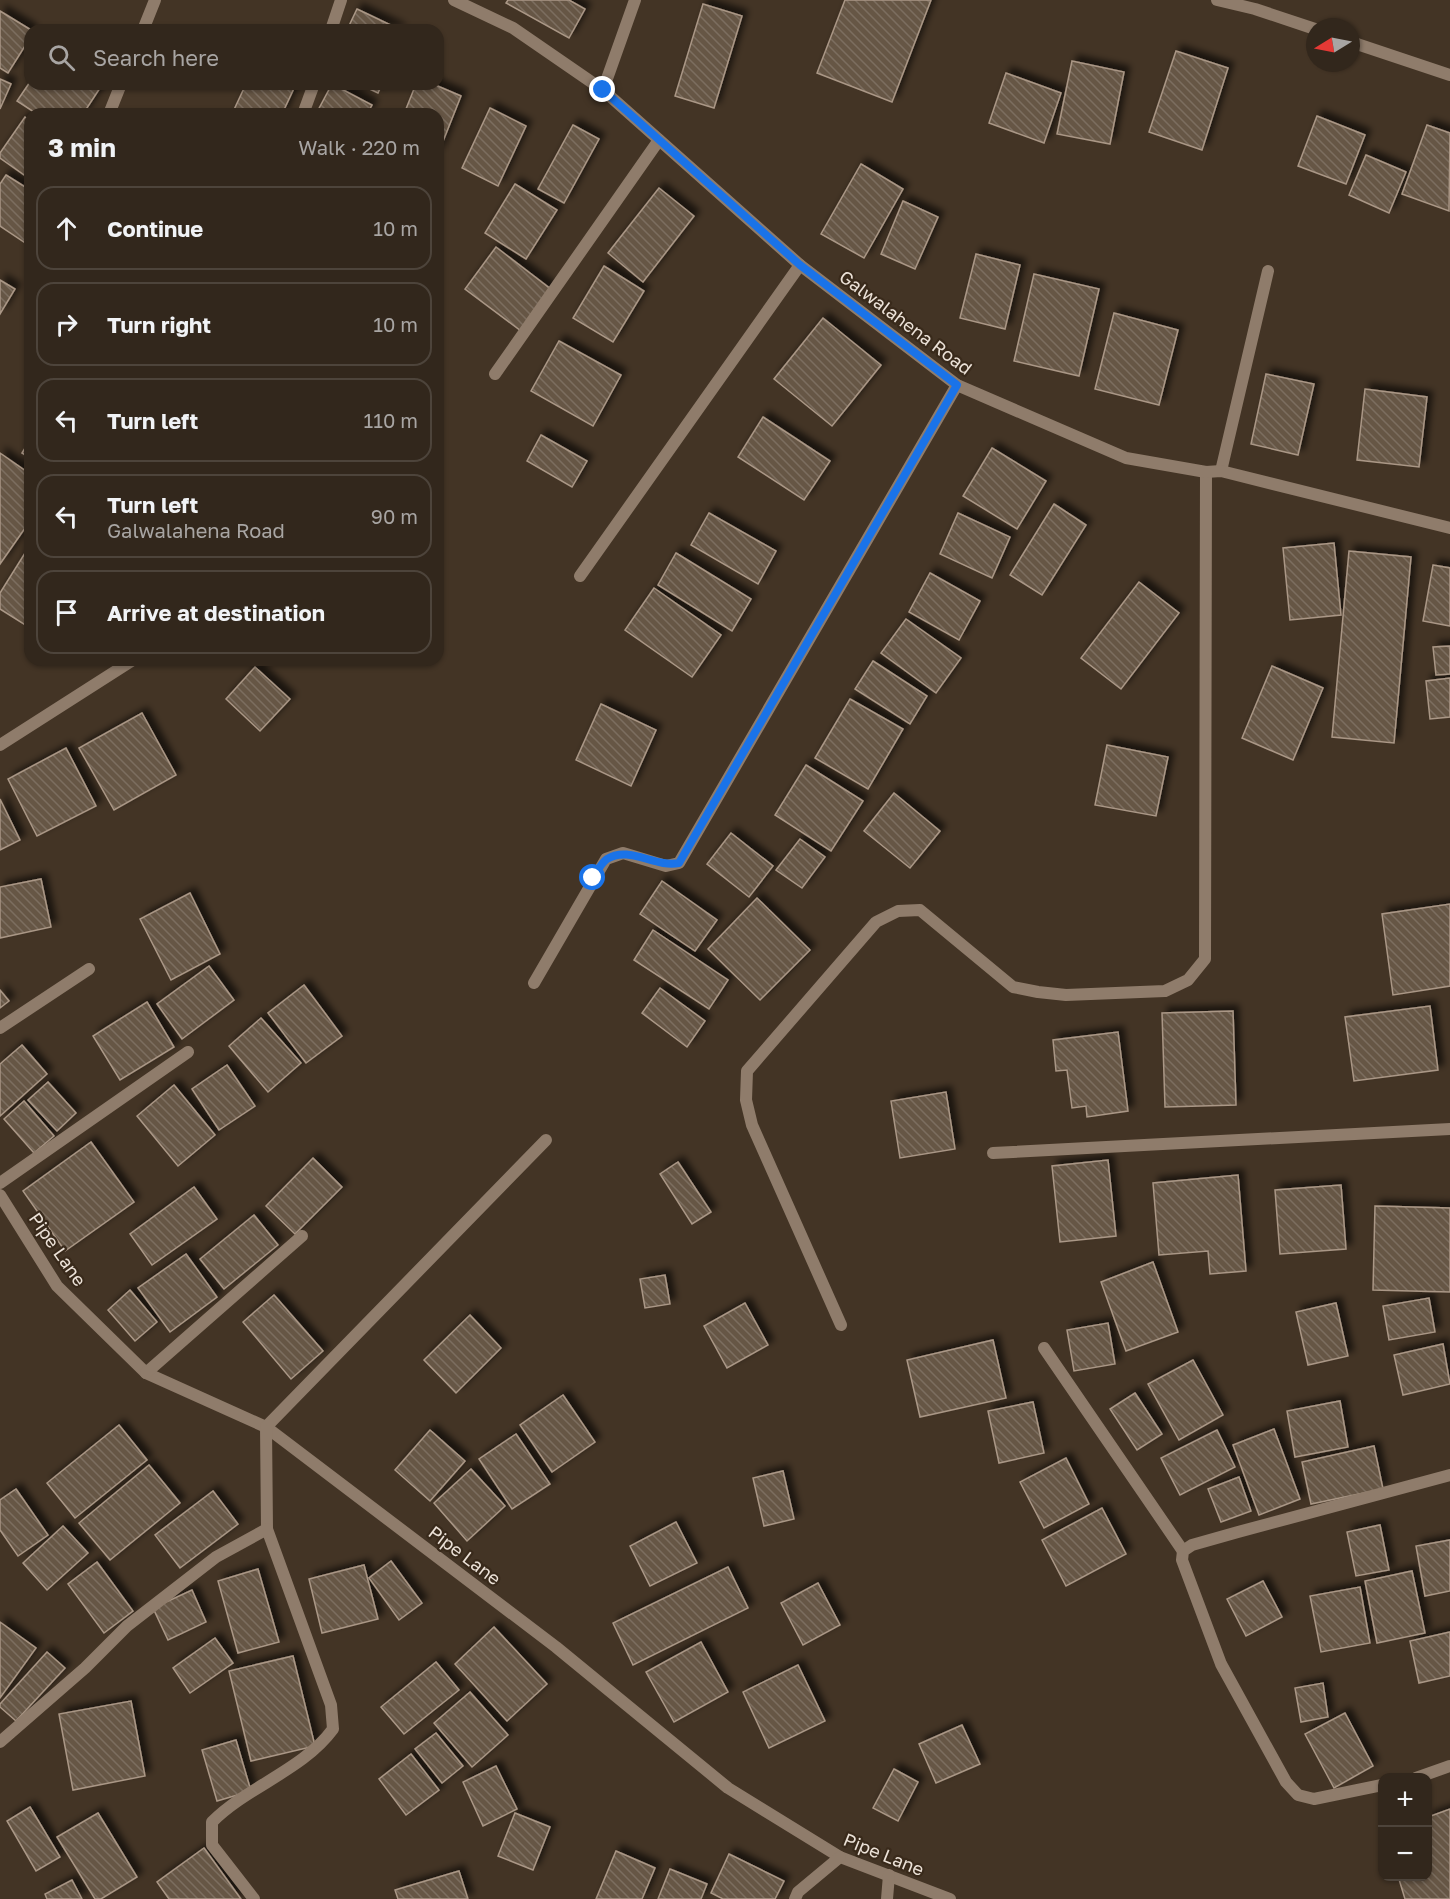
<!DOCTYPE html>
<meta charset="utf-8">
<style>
body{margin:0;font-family:"Golos Text",sans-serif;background:#3d3329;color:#f1f3f6}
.controls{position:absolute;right:18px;bottom:18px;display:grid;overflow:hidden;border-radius:12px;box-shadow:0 2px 4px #0004}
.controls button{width:54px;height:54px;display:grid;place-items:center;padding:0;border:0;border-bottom:2px solid #4d443b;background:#32271c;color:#f1f3f6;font:30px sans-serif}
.compass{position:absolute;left:1306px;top:18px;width:54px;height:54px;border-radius:50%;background:#32271c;box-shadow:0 2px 4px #0004;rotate:260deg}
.stop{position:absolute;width:18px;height:18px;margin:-14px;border:4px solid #1a73e8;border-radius:50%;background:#fff}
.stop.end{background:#1a73e8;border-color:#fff;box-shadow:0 2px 6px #0008}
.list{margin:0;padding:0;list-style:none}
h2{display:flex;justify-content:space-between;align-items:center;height:78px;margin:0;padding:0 24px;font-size:26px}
h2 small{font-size:20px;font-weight:400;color:#a8a5a3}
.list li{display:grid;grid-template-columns:39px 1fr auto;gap:18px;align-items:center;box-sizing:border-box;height:84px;margin:0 12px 12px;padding:0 12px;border:2px solid #4d443b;border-radius:18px}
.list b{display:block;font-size:22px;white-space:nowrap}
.list p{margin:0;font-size:20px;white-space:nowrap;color:#a8a5a3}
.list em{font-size:20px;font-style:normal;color:#a8a5a3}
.icon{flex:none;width:33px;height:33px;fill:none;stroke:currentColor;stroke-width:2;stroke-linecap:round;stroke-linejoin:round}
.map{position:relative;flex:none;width:1450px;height:1899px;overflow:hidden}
.search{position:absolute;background:#32271c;box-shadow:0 2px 4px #0004;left:24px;top:24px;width:420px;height:66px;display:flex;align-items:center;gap:15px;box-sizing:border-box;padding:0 21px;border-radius:18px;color:#a8a5a3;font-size:22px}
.panel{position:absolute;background:#32271c;box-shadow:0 2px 4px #0004;left:24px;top:108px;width:420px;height:558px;border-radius:18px}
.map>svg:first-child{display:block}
.building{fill:url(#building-back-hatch);stroke:#aa9786;stroke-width:1.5;filter:url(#shadow)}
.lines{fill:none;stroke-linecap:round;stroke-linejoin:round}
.minor{stroke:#8f7c6b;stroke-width:12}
.tertiary{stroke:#8f7c6b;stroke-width:12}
.route{stroke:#1a73e8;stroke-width:8}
.labels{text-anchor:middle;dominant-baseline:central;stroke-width:4.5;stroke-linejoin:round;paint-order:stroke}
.street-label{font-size:18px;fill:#ece2d8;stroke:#392a1b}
</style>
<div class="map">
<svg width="1450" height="1899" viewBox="0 0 1450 1899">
<defs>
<pattern id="building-back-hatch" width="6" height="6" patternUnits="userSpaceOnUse" patternTransform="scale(1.5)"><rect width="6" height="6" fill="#665645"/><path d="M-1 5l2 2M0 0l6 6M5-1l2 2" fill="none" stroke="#7c6e5f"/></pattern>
<filter id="shadow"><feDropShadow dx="5.5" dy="-5.5" stdDeviation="3" flood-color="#0009"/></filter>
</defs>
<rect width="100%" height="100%" fill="#433425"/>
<g class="building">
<polygon points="508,0 569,0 585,9 569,38 506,3"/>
<polygon points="845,0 931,0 892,102 817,73"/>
<polygon points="703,4 742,16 714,108 675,96"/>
<polygon points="357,9 401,30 347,30"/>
<polygon points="0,11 31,30 30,38 8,73 0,68"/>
<polygon points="1176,51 1228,68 1202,150 1149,132"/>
<polygon points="1072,61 1124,72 1110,144 1057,134"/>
<polygon points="1006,73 1061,93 1044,143 989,123"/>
<polygon points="0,79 11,84 0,109"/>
<polygon points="30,82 30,84 102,85 83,114 37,114 17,101"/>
<polygon points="246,84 296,84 282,114 232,114"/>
<polygon points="332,84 372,105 367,114 316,114"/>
<polygon points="359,84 382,84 378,93"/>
<polygon points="416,84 433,84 461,96 438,154 438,114 404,114"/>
<polygon points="490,108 526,126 498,186 462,168"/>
<polygon points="1317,116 1365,135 1346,184 1298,166"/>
<polygon points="25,117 30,121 30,179 0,158 0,153"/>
<polygon points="573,125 599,139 564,203 538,189"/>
<polygon points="1427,125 1450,133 1449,211 1402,194"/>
<polygon points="1366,155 1406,172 1389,213 1349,195"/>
<polygon points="861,164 903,189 864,258 821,234"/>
<polygon points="6,175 30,190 30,246 0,226 0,184"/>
<polygon points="515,184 557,210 526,259 485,233"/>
<polygon points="659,188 694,216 643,282 608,253"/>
<polygon points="903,201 938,217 915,269 881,254"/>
<polygon points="496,247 552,290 521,331 465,289"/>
<polygon points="976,254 1020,265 1005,329 960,318"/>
<polygon points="604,266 644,291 613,342 573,318"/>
<polygon points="1034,274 1099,289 1079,376 1014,361"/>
<polygon points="0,280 15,289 0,314"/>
<polygon points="1114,313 1178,330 1159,405 1095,389"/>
<polygon points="823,318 881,365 832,426 774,379"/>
<polygon points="559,341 621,375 593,426 531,391"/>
<polygon points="1266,374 1314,384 1298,455 1251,444"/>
<polygon points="1365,389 1427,397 1419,467 1357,460"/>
<polygon points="763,417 830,461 804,500 738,457"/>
<polygon points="541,435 587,461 572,487 527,461"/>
<polygon points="30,440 30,458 22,453"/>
<polygon points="992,448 1046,481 1017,529 963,496"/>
<polygon points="0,453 30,474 30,521 0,564"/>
<polygon points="1054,504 1086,525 1042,595 1010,575"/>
<polygon points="709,513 776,551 758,584 691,545"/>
<polygon points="958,513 1010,537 992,578 940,554"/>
<polygon points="1334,543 1341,615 1290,620 1283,548"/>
<polygon points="30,545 30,628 0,609 0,593"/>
<polygon points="1349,551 1411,557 1394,743 1332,737"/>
<polygon points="676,553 751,599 732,631 658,585"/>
<polygon points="1433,565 1450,568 1450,626 1423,621"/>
<polygon points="930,573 980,601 959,640 909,612"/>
<polygon points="1139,582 1179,613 1121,689 1081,658"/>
<polygon points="654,588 721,635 692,677 625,630"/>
<polygon points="906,619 961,658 936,693 881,653"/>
<polygon points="1450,646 1450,674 1436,675 1433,647"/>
<polygon points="873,661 927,696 910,724 855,689"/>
<polygon points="1272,666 1323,688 1293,760 1242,738"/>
<polygon points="255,667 290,699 260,731 226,699"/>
<polygon points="1450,678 1450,717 1430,719 1426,681"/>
<polygon points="850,699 903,729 868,789 815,758"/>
<polygon points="601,704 656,730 631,786 576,760"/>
<polygon points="142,713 176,775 114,810 79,748"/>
<polygon points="1107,745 1168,757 1156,816 1095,805"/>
<polygon points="66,748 96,806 37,836 8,779"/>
<polygon points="806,765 863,801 831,851 775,815"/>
<polygon points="894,793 940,831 910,868 864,831"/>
<polygon points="0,799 20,840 0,850"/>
<polygon points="731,833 773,866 749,897 707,864"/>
<polygon points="800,839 825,857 802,888 776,870"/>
<polygon points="41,879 51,927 0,938 0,887"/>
<polygon points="662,881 717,920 695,951 640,914"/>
<polygon points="190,893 220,954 171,980 140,919"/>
<polygon points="757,898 810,950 760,1000 708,949"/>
<polygon points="1450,904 1450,986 1393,995 1382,914"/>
<polygon points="653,930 728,980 709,1009 634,960"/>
<polygon points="209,966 234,1000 182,1039 157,1004"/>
<polygon points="304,985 342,1036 306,1063 268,1013"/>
<polygon points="660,988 705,1021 687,1047 642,1013"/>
<polygon points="0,990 9,1001 0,1008"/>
<polygon points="147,1002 174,1047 120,1080 93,1036"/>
<polygon points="1430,1006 1438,1070 1354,1081 1345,1017"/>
<polygon points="1233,1011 1236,1105 1165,1107 1162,1013"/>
<polygon points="261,1018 301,1063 268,1092 229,1046"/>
<polygon points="1118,1032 1128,1111 1087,1117 1086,1106 1072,1108 1067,1070 1056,1071 1053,1040"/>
<polygon points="22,1045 47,1074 0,1116 0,1064"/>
<polygon points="227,1065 255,1106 219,1130 192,1089"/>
<polygon points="48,1082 76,1113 57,1131 28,1100"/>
<polygon points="174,1085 215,1135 178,1166 137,1116"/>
<polygon points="946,1092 955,1149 900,1158 891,1101"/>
<polygon points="24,1101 54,1136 34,1153 4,1119"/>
<polygon points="91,1142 134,1202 65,1251 23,1191"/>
<polygon points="313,1158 342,1187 295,1234 266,1206"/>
<polygon points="1108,1160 1116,1236 1060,1242 1052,1166"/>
<polygon points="678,1162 711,1212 692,1224 660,1174"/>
<polygon points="1238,1175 1246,1271 1210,1274 1208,1251 1159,1255 1153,1183"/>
<polygon points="1341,1185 1346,1249 1280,1254 1275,1190"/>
<polygon points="194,1187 217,1219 152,1265 130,1234"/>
<polygon points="1375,1206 1450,1208 1450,1292 1373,1290"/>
<polygon points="254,1215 278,1245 224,1289 200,1259"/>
<polygon points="186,1254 217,1297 170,1332 138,1288"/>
<polygon points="1153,1262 1178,1332 1126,1351 1101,1282"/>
<polygon points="665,1275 670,1304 645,1308 640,1279"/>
<polygon points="130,1290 157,1322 135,1341 108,1310"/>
<polygon points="274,1295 323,1351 291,1379 243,1322"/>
<polygon points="1429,1298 1435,1332 1389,1340 1383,1306"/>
<polygon points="745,1303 768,1345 727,1368 704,1326"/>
<polygon points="1336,1303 1348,1356 1308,1365 1296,1312"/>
<polygon points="470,1315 501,1348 456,1393 424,1360"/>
<polygon points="1108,1323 1115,1364 1074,1371 1067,1330"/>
<polygon points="993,1340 1006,1398 920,1417 907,1360"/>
<polygon points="1443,1344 1450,1384 1403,1395 1394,1355"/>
<polygon points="1193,1360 1223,1415 1179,1440 1148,1384"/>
<polygon points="1135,1393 1162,1434 1137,1450 1110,1409"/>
<polygon points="563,1395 595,1442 552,1472 520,1425"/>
<polygon points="1340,1401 1348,1447 1295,1457 1287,1411"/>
<polygon points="1033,1402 1044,1453 999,1463 988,1411"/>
<polygon points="119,1425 147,1460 75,1518 47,1483"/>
<polygon points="1274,1429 1300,1499 1259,1515 1233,1445"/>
<polygon points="430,1430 465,1461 430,1501 395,1470"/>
<polygon points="1217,1430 1235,1467 1180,1495 1161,1458"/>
<polygon points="516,1434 550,1484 512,1509 479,1459"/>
<polygon points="1374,1446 1383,1489 1311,1504 1302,1462"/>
<polygon points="1066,1458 1089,1504 1044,1528 1020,1482"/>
<polygon points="149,1465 180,1503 110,1560 79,1523"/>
<polygon points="471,1469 505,1506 467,1541 434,1503"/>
<polygon points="783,1471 794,1519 764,1526 753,1478"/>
<polygon points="1239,1477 1251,1511 1221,1522 1208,1489"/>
<polygon points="16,1489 48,1535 18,1556 0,1530 0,1500"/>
<polygon points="213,1491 238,1524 180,1568 155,1535"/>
<polygon points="1102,1508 1126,1554 1066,1586 1042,1540"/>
<polygon points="676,1522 697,1563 650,1586 630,1546"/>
<polygon points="1380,1525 1389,1570 1356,1576 1347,1532"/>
<polygon points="63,1526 88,1553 47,1590 23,1563"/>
<polygon points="1450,1540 1450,1591 1425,1596 1416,1546"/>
<polygon points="391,1561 422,1603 399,1620 369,1578"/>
<polygon points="97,1562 133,1611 104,1633 68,1584"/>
<polygon points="364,1565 378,1619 322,1633 309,1579"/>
<polygon points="728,1567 748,1608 633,1665 613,1623"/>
<polygon points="258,1569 279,1642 238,1653 218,1581"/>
<polygon points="1412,1571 1425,1633 1377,1643 1365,1581"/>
<polygon points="1263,1581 1282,1617 1246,1636 1227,1599"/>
<polygon points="818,1583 840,1625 803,1645 781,1603"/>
<polygon points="1360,1587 1370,1643 1321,1652 1310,1596"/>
<polygon points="192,1590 206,1622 168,1640 153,1608"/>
<polygon points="0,1622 36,1648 0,1698"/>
<polygon points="494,1627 547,1684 507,1721 455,1664"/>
<polygon points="1450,1632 1450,1676 1419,1683 1410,1641"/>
<polygon points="215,1638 233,1663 190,1693 173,1668"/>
<polygon points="701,1642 728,1692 674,1722 646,1672"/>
<polygon points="47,1652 65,1668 16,1721 0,1707 0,1704"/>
<polygon points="293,1656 315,1746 251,1761 229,1671"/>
<polygon points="436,1662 459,1690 404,1734 381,1707"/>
<polygon points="798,1665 825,1721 769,1748 743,1692"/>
<polygon points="1323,1683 1328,1717 1301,1722 1295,1688"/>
<polygon points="470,1692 508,1735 472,1767 434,1723"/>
<polygon points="131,1701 145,1776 73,1790 59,1714"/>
<polygon points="1345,1713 1373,1766 1334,1788 1305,1734"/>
<polygon points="962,1725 980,1764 936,1783 919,1744"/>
<polygon points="436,1733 463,1766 442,1783 415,1749"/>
<polygon points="236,1740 251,1791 217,1801 202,1750"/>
<polygon points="411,1754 439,1790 406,1815 379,1779"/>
<polygon points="496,1766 517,1809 483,1826 463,1782"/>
<polygon points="894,1769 918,1782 898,1821 873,1808"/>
<polygon points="30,1807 60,1857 36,1871 7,1821"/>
<polygon points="1450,1809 1450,1899 1405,1899 1398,1876 1428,1876 1428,1817"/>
<polygon points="98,1813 137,1877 101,1899 95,1899 57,1837"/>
<polygon points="515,1813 550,1827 533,1870 498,1856"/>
<polygon points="204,1848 241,1899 169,1899 157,1882"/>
<polygon points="616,1851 655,1868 642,1899 596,1899"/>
<polygon points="729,1854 784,1881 775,1899 723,1899 711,1893"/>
<polygon points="670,1869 707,1884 701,1899 658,1899"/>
<polygon points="459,1871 468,1899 398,1899 395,1890"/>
<polygon points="72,1880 82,1899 47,1899 45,1894"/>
</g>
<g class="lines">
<g class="minor">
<polyline points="1217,0 1255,9 1315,29"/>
<polyline points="143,30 155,0"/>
<polyline points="331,30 341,0"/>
<polyline points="1351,42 1450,75"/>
<polyline points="603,90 635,0"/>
<polyline points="109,114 121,84"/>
<polyline points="303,114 314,84"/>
<polyline points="495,374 659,140"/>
<polyline points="1221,471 1268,271"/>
<polyline points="580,576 800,265"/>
<polyline points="0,745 133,660"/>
<polyline points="534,983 606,859 623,853 666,866 679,863 957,385"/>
<polyline points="0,1028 89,969"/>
<polyline points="993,1153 1450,1129"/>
<polyline points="0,1183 188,1052"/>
<polyline points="0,1195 57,1286 146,1373 266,1427 556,1647 728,1788 840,1857 950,1899"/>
<polyline points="841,1325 752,1125 746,1100 747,1071 876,922 898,911 920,910 1013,987 1038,992 1066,995 1165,991 1188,980 1205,959 1206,472"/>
<polyline points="1044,1348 1183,1551"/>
<polyline points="146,1373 302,1236"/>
<polyline points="267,1529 266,1427 546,1140"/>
<path d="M0,1742L85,1668L127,1626L216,1557L267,1529L331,1705L333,1729C303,1770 248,1786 212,1822V1845L254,1899"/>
<polyline points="1416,1778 1450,1766"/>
<polyline points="1382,1785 1314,1799 1298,1795 1286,1782 1221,1664 1182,1560 1183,1551 1192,1545 1238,1532 1450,1475"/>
<polyline points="795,1899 798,1892 840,1857"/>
<polyline points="887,1899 889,1875"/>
</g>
<polyline class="tertiary" points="454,0 513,28 603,90 800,265 957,385 1126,458 1206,472 1221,471 1450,528"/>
</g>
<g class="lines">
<path class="route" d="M593,878C597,872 601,863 607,859C629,845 655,868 679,863L957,385L800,265L603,90"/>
</g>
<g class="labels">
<g class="street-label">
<text transform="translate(906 322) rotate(37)">Galwalahena Road</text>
<text transform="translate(58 1249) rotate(55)">Pipe Lane</text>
<text transform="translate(465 1555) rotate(37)">Pipe Lane</text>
<text transform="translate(884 1854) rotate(22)">Pipe Lane</text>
</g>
</g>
</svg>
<div class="controls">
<button>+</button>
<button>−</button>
</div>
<svg class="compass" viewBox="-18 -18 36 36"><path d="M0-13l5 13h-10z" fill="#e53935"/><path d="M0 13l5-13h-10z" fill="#a8a5a3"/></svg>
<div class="stop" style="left:593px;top:878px"></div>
<div class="stop end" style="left:603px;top:90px"></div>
<div class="search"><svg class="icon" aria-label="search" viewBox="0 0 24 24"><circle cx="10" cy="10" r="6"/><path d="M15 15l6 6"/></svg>Search here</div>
<section class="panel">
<h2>3 min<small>Walk · 220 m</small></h2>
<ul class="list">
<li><svg class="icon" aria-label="ahead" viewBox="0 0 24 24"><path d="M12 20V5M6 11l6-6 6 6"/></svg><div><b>Continue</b></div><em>10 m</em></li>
<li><svg class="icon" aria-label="right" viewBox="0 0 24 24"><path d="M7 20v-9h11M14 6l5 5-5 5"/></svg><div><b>Turn right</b></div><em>10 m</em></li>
<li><svg class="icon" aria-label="left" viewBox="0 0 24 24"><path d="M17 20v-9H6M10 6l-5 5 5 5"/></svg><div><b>Turn left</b></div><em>110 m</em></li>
<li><svg class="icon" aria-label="left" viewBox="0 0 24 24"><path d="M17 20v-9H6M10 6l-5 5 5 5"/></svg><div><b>Turn left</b><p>Galwalahena Road</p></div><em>90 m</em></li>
<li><svg class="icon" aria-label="arrive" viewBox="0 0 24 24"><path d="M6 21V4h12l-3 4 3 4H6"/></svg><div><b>Arrive at destination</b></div></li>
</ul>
</section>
</div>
